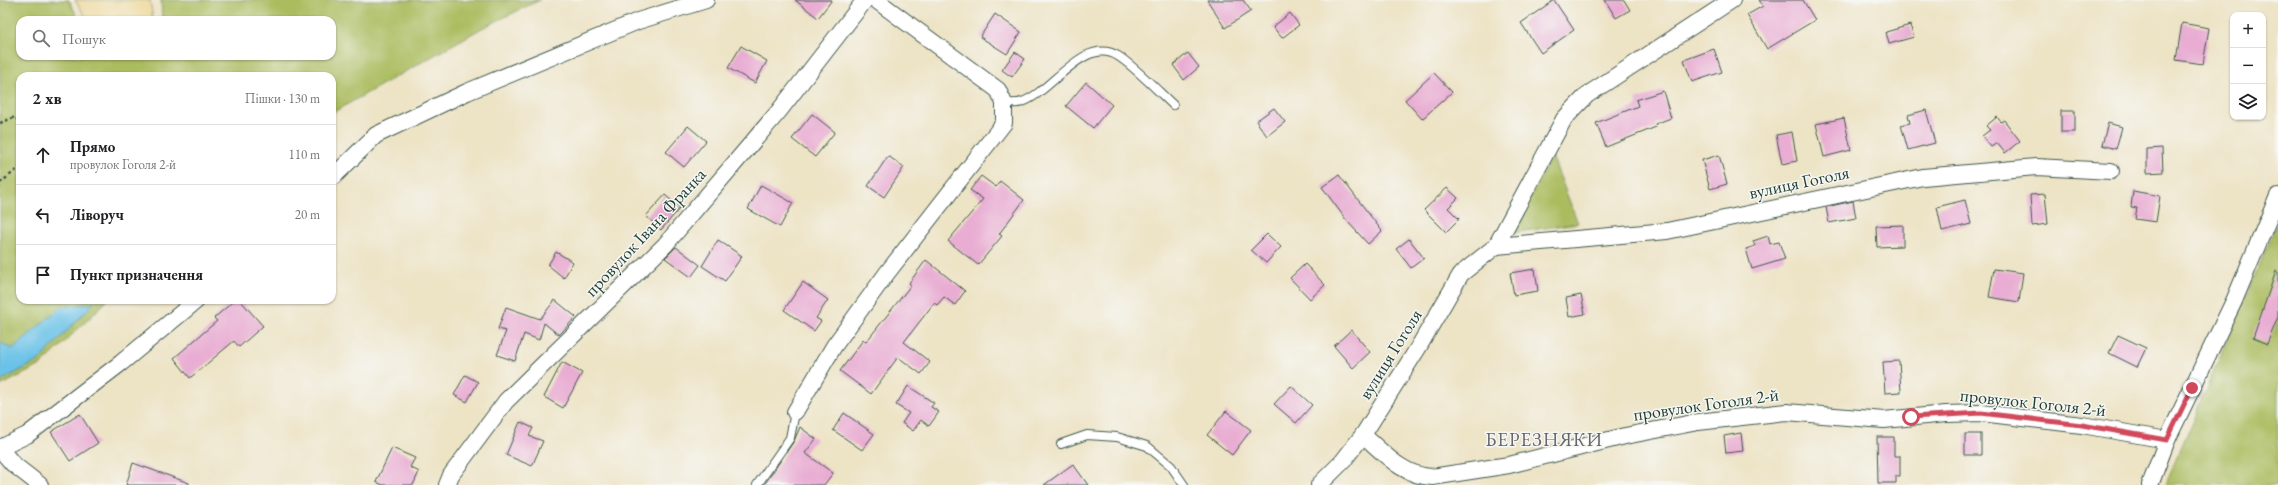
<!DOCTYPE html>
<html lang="uk">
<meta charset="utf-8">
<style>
body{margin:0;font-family:"EB Garamond",serif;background:#f6f6f6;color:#202124}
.controls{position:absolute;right:12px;top:12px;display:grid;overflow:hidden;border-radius:8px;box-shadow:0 1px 3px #0004}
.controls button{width:36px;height:36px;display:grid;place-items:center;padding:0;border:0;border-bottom:1px solid #e0e0e0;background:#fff;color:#202124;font:20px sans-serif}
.stop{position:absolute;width:12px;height:12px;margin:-9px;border:3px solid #d1495b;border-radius:50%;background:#fff}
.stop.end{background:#d1495b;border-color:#fff;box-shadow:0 1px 4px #0008}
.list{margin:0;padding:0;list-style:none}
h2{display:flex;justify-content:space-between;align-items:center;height:52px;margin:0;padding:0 16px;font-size:17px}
h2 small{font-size:13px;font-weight:400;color:#757577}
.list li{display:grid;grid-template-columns:26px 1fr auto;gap:12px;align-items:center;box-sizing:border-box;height:60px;padding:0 16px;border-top:1px solid #e0e0e0}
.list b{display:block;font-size:15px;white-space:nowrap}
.list p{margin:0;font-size:13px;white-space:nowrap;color:#757577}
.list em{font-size:13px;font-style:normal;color:#757577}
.icon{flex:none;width:22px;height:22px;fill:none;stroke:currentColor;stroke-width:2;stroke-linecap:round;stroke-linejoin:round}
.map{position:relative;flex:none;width:2278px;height:485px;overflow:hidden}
.search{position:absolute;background:#fff;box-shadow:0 1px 3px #0004;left:16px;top:16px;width:320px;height:44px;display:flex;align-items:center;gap:10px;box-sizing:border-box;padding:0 14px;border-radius:12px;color:#757577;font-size:15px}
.panel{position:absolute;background:#fff;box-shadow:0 1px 3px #0004;left:16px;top:72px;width:320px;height:232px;border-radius:12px}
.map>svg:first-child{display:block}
.green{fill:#abbc5f;stroke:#657c4a}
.sand{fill:#eeda9e;stroke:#868c69}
.water{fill:#6bc2e8;stroke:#45808e}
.building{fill:#e9add3}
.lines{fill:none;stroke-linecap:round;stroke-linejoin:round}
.lane-casing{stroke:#3e564a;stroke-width:10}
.street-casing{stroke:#3e564a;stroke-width:18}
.path{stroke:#3e564a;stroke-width:2.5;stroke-dasharray:3 3;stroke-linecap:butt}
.lane{stroke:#fff;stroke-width:8}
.street{stroke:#fff;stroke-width:16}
.route{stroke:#d1495b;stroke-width:5}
.labels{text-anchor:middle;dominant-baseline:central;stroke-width:3;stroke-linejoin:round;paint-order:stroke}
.street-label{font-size:18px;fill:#1f3d34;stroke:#f6f6f2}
.neighbourhood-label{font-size:19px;letter-spacing:1px;fill:#66646c;stroke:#f6f6f2}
</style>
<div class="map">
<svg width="2278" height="485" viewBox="0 0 2278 485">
<rect width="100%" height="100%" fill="#f6f6f2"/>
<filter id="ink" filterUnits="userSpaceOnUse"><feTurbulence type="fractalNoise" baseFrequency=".025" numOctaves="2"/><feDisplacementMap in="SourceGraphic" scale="8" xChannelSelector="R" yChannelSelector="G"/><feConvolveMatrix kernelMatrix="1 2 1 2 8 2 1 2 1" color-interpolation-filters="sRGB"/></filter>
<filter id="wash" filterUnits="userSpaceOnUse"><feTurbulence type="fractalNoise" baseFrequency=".012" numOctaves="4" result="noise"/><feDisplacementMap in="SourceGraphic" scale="16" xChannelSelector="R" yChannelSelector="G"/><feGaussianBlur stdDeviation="0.9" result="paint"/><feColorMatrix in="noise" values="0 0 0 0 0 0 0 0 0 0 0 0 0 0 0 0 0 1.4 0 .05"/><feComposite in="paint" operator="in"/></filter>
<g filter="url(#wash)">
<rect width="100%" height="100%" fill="#ede3c5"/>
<g class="green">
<polygon points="0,0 69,0 79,20 20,20 20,56 332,56 332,20 162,20 161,0 540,0 484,27 332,113 332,76 20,76 20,300 108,300 41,365 0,386"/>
<polygon points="1552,156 1578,223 1511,233"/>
<polygon points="2278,222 2278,485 2165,485"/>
</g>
<polygon class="sand" points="75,0 150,0 153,20 88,20"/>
<polygon class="water" points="94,303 38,361 0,381 0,342 12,349 61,307"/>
<g id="blocks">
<g class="building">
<polygon points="795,0 832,0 818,18"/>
<polygon points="1207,0 1243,0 1251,11 1225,28"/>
<polygon points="1554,0 1574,30 1541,53 1521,23"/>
<polygon points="1605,0 1624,0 1630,10 1616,18"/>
<polygon points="1759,0 1803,0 1815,20 1767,49 1747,15 1763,6"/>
<polygon points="1290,13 1299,25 1282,38 1273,27"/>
<polygon points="995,14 1021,32 1007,54 980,37"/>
<polygon points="2182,23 2209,28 2203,64 2176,60"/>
<polygon points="1910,25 1914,37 1889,44 1886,32"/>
<polygon points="741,46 767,61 755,83 728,68"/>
<polygon points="1714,49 1722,72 1692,82 1684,60"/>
<polygon points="1015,52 1025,59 1012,77 1002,70"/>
<polygon points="1188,53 1199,67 1184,80 1173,65"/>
<polygon points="1434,73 1452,92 1422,119 1405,100"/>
<polygon points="1086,82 1112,105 1093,128 1066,106"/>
<polygon points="1663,91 1671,118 1655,124 1656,127 1606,147 1596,123 1638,106 1636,100"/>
<polygon points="1274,108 1285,122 1267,136 1256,121"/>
<polygon points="1926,110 1935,143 1908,150 1901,125 1910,123 1908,115"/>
<rect x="2061" y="111" width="14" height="21"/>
<polygon points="812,114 835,132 815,157 792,139"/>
<polygon points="1997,117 2001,122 2004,120 2020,141 2005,153 1997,143 1991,147 1982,136 1990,130 1986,126"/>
<polygon points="1844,118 1851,150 1824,157 1816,124"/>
<polygon points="2108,123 2122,127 2116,149 2102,145"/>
<polygon points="688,126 706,141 684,167 666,152"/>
<polygon points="1792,132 1797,161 1782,164 1776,135"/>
<polygon points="2162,148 2163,172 2147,173 2147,149"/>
<polygon points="1719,155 1727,184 1710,189 1702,160"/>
<polygon points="888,156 904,167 884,197 868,186"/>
<polygon points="1339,175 1382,231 1368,244 1347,221 1322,187"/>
<polygon points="981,176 996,187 1000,181 1024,200 999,234 1002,236 978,265 948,241 983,199 970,190"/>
<polygon points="761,185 793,203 780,227 748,209"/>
<polygon points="1447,188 1458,198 1448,208 1459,219 1446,232 1424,210"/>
<polygon points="2133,191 2160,196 2156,222 2135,219 2137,208 2131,207"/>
<polygon points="2045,194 2048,224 2032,226 2030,195"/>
<polygon points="665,195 680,208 661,230 646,216"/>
<polygon points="1965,200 1971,224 1942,231 1937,207"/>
<polygon points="1853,201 1856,218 1829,223 1826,207"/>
<polygon points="1903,225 1903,246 1877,247 1876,226"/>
<polygon points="1267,234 1281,247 1266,263 1251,250"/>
<polygon points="1768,236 1770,244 1779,242 1785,259 1752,269 1746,249 1755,246 1753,241"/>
<polygon points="1409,239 1424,258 1411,268 1396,249"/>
<polygon points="718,240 742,256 725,281 702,266"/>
<polygon points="676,247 700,265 691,277 665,258"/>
<polygon points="556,252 573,262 564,278 548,265"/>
<polygon points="926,260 965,291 955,305 944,297 937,305 934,303 904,342 930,362 921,374 898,357 871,394 840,371 863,340 866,342 911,285 909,283"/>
<polygon points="1305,264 1325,285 1310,299 1290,278"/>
<polygon points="1535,269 1538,291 1514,295 1510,273"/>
<polygon points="1994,269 2023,273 2019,302 1989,297"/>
<polygon points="2276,271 2278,272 2278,317 2267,344 2253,338"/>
<polygon points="803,282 828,300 816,318 821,321 814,331 784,310"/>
<polygon points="1581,295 1585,314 1569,317 1566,298"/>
<polygon points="235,300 240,300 263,326 239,347 234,341 190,378 174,358 217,321 214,318"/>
<polygon points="555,300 576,317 559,335 544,323 539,340 524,334 515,361 497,355 506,331 498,329 506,307 540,319"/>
<polygon points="1351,330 1370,352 1353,368 1334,346"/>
<polygon points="2118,335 2146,348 2137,367 2109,353"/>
<polygon points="1899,361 1901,392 1885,393 1883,362"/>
<polygon points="562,362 582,373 563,408 544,397"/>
<polygon points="465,375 478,382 467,402 454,395"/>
<polygon points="908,386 934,403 931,407 939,412 929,426 921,420 913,431 902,423 909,413 896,405"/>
<polygon points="1291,386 1312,405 1296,423 1274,404"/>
<polygon points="1226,411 1251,430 1232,455 1207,435"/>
<polygon points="844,413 874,434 862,450 833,430"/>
<polygon points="80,414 98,443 70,461 51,432"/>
<polygon points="520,422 533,428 529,436 543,441 532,466 506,455"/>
<polygon points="800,427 816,439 805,453 833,473 824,485 764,485 794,441"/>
<polygon points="1741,433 1743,451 1726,453 1724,436"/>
<rect x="1965" y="434" width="16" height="21"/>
<polygon points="1877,437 1894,437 1894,456 1900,456 1900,476 1896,476 1896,483 1878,483"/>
<polygon points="392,448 415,458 410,467 419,472 413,485 383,485 376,482"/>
<polygon points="133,463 189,483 189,485 126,485"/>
<polygon points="1073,464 1088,485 1044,485"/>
</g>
</g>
</g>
<g filter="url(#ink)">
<use href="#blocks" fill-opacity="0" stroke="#3e564a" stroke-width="1"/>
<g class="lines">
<g class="lane-casing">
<g id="lane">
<path d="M1004,103C1010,103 1017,104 1022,102C1052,92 1084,35 1118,56C1134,66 1158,91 1173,105"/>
<polyline points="1061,444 1087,435 1117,437 1147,446 1171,466 1184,485"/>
<polyline points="757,485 790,438 795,412"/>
</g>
</g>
<g class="street-casing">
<g id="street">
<polyline points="332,178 376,135 467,92 638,21 706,0"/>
<polyline points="1496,246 1667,231 1923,177 2036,167 2111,171"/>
<polyline points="795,412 834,346 887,273 1004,123 1004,103 998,90 876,0"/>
<path d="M1363,435C1384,453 1403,476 1432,477L1509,465L1625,436L1698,422L1786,412L1884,420L1946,414L1981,413L2082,425L2167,440"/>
<polyline points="0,448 27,435 121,363 197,300"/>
<polyline points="0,449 13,464 40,485"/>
<polyline points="447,485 451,475 506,401 665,245 779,111 865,0"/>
<polyline points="1319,485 1343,461 1363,435 1418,348 1461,274 1496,246 1564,119 1587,95 1732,0"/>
<polyline points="2150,485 2167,440 2234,301 2278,196"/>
</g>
</g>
<g class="path">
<polyline points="0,123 15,117 20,122"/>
<polyline points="0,183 20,167"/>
</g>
<use href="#lane" class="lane"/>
<use href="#street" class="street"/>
</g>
</g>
<g class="lines" filter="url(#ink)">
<polyline class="route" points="1911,417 1981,413 2082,425 2167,440 2192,388"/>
</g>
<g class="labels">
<g class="street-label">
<text transform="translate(1799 182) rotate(-12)">вулиця Гоголя</text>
<text transform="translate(645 232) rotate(-47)">провулок Івана Франка</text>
<text transform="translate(1390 354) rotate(-58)">вулиця Гоголя</text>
<text transform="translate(2033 402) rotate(6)">провулок Гоголя 2-й</text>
<text transform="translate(1706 404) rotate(-8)">провулок Гоголя 2-й</text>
</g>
<g class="neighbourhood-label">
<text x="1544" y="439">БЕРЕЗНЯКИ</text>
</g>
</g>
</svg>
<div class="controls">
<button>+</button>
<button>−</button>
<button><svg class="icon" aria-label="layers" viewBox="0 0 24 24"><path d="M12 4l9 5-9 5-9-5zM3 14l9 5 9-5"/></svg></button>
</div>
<div class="stop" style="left:1911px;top:417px"></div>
<div class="stop end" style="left:2192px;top:388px"></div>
<div class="search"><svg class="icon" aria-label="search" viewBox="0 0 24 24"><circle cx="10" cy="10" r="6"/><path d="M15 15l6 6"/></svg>Пошук</div>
<section class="panel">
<h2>2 хв<small>Пішки · 130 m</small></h2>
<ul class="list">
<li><svg class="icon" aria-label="ahead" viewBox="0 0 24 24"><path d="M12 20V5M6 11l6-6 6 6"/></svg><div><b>Прямо</b><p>провулок Гоголя 2-й</p></div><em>110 m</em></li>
<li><svg class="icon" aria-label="left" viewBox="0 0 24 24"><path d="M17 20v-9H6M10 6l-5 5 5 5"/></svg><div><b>Ліворуч</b></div><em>20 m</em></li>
<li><svg class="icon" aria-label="arrive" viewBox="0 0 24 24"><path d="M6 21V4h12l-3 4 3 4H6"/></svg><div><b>Пункт призначення</b></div></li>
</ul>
</section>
</div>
